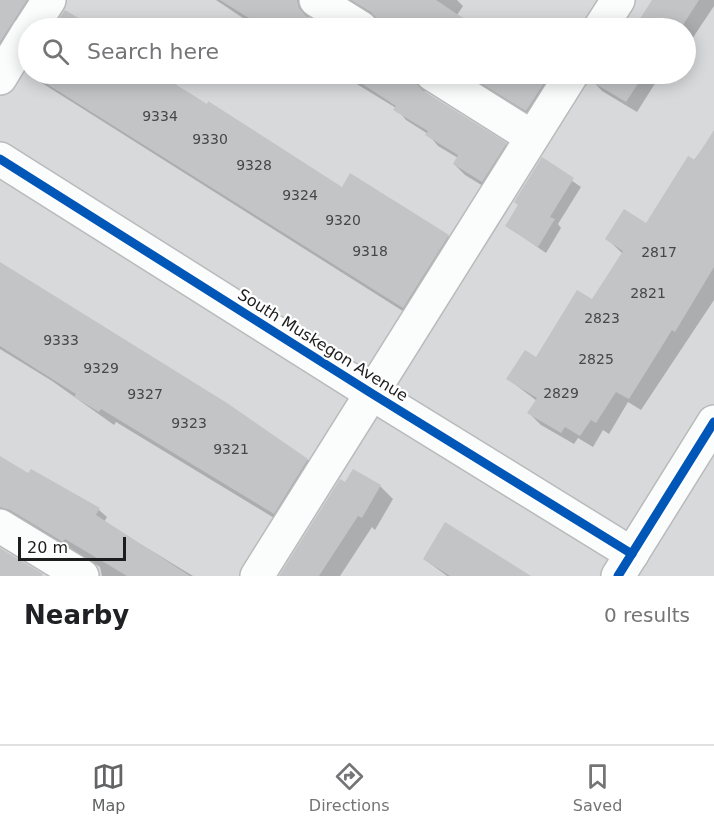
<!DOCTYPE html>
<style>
body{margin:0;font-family:"DejaVu Sans",sans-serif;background:#f6f6f6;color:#202124}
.scale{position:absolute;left:18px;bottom:15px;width:108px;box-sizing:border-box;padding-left:6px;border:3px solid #1d1d1d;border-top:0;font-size:16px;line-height:21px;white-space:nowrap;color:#1d1d1d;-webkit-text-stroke:4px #fff;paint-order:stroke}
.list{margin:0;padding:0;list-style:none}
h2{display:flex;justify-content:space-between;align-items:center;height:78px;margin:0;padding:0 24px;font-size:26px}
h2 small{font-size:20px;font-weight:400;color:#757577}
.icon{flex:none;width:33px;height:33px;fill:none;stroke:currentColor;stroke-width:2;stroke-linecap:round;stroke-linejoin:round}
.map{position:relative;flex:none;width:714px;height:576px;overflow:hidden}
.search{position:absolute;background:#fff;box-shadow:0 3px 15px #0003;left:18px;right:18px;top:18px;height:66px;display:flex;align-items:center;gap:15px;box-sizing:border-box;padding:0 21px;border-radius:33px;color:#757577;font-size:22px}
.sheet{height:168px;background:#fff}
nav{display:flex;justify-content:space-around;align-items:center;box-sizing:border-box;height:84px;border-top:2px solid #e0e0e0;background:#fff;font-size:16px;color:#757577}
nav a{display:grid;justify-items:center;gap:3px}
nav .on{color:#636465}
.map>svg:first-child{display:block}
.residential{fill:#d7d9da;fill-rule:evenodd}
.shadow{fill:#0003}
.building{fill:#c2c4c6}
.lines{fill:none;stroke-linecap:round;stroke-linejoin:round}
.minor-casing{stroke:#b9babb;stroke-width:36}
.minor{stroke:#fbfcfc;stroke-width:33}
.cycleway-casing{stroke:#fff;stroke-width:13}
.cycleway{stroke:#0057b8;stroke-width:9}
.labels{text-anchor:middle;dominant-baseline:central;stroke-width:4.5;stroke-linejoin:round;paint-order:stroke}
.number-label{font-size:14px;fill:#464747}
.street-label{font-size:16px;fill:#1d1d1d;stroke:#fff}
</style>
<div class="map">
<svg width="714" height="576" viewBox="0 0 714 576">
<rect width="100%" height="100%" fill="#e6e8eb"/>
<path class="residential" d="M0,0H714V576H0ZM28,28H686V74H28Z"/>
<g class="shadow">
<polygon points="0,0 41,0 0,59"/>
<polygon points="216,0 312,0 308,12 309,20 324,28 258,28"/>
<polygon points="347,0 457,0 463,6 457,15 480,28 381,28 379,20"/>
<polygon points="654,0 714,0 714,6 686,48 686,28 636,28"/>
<polygon points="66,12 92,28 55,28"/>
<polygon points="545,23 554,28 542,28"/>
<polygon points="32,74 166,74 163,78 342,189 448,236 461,249 417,320 42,83"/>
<polygon points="328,74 428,74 424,84 425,94 506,144 516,155 493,192 465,175 454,164 458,158 438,146 428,134 406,120 396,108 342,75 339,80"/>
<polygon points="462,74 568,74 538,121"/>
<polygon points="590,74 661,74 637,112 602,91 591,79"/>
<polygon points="714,133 714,300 641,410 628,402 609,434 603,430 593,447 578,438 574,444 541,425 529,413 537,401 508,379 536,359 593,301 623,254 607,239 647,225"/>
<polygon points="542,160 581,187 558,224 561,228 546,253 507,226"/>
<polygon points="0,263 226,404 308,460 322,474 289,527 116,422 114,425 52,381 0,349"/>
<polygon points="0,457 29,475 99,510 107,517 104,522 193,576 102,576 100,567 18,517 8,514 0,516"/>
<polygon points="345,484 380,486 393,499 375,530 372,527 340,576 281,576"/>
<polygon points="424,559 518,576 447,576"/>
</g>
<g class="building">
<polygon points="0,0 27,0 0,42"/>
<polygon points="220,0 297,0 299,8 306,16 326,28 265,28"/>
<polygon points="351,0 436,0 478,28 380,28 378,20 371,12"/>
<polygon points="652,0 699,0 681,28 634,28"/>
<polygon points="65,10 95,28 53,28"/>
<polygon points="31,74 159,74 207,104 208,101 342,187 350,173 449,235 403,308"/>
<polygon points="347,74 413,74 416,83 422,90 507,143 482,182 453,164 458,155 425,135 428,131 393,110 396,106"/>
<polygon points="466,74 550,74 526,111"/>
<polygon points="591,74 639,74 643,76 626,102 589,80"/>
<polygon points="714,130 714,267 675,332 672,330 629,399 616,392 596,423 591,420 580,436 565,427 561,433 527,413 537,398 506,379 525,350 536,357 577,290 592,299 623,251 605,239 624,209 646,223 688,156 695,160"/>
<polygon points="542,157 574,178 550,217 555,219 538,247 505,226 518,205 514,202"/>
<polygon points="0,262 227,403 308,459 274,514 101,409 99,412 74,397 76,394 0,346"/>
<polygon points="0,456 28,473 31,469 100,508 96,515 190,576 127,576 65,539 63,542 10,510 0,507"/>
<polygon points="353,469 381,485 362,518 358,516 319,576 279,576 340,479 345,482"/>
<polygon points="445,522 531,576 450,576 423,559"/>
<polygon points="0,548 43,574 42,576 0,576"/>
</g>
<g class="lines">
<g class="minor-casing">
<g id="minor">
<polyline points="316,0 361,28"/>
<polyline points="31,28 49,0"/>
<polyline points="600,28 618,0"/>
<polyline points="432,74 532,137"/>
<polyline points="0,78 28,32"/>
<polyline points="0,159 371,393 632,554"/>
<polyline points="0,526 82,576"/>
<polyline points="257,576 572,74"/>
<polyline points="618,576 714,422"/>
</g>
</g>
<use href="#minor" class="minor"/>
<g class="cycleway-casing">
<g id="cycleway">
<polyline points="0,159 371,393 632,554"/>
<polyline points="618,576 714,422"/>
</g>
</g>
<use href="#cycleway" class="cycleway"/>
</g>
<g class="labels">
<g class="number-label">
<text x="160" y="116">9334</text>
<text x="210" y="139">9330</text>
<text x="254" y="165">9328</text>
<text x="300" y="195">9324</text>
<text x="343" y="220">9320</text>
<text x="370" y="251">9318</text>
<text x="659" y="252">2817</text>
<text x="648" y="293">2821</text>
<text x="602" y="318">2823</text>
<text x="61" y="340">9333</text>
<text x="596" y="359">2825</text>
<text x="101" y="368">9329</text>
<text x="561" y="393">2829</text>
<text x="145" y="394">9327</text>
<text x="189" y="423">9323</text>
<text x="231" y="449">9321</text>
</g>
<g class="street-label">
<text transform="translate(323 345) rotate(32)">South Muskegon Avenue</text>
</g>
</g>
</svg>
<div class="scale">20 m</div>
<div class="search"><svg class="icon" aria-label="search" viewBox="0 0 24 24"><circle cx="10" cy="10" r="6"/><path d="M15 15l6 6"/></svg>Search here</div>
</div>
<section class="sheet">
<h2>Nearby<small>0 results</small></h2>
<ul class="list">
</ul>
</section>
<nav>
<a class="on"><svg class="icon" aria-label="map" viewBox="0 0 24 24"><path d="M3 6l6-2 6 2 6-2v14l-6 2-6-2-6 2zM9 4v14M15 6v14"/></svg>Map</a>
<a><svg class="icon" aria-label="directions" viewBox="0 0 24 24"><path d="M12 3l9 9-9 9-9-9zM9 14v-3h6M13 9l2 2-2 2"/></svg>Directions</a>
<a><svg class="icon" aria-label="saved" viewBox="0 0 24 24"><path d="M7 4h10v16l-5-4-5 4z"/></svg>Saved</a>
</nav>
